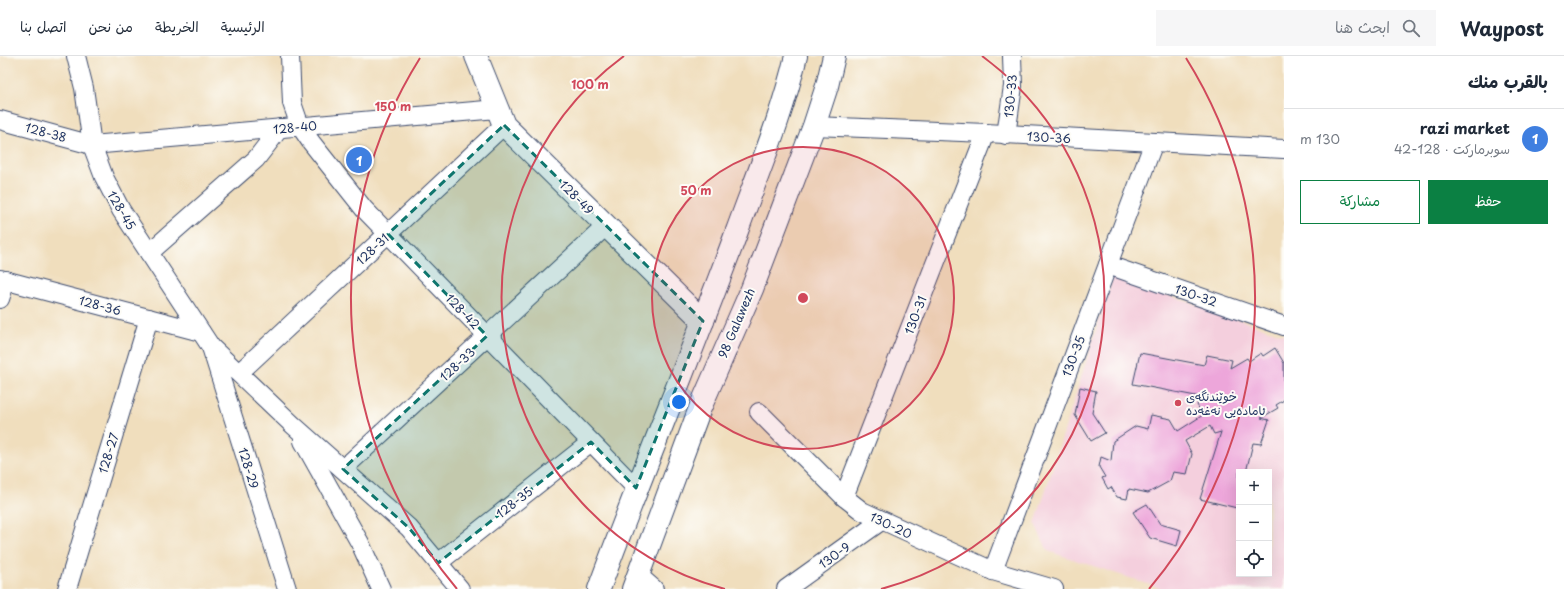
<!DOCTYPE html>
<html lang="ar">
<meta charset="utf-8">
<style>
body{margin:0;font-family:"Playpen Sans","Playpen Sans Arabic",sans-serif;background:#f6f6f7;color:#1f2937;direction:rtl}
.controls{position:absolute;right:12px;bottom:12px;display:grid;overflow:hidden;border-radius:0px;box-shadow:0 4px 16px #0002}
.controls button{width:36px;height:36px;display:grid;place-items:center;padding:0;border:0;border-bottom:1px solid #e0e1e3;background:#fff;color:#1f2937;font:20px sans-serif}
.you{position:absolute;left:679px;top:346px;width:14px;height:14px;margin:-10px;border:3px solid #fff;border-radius:50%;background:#1a73e8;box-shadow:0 0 0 6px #1a73e833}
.badge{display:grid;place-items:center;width:26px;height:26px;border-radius:50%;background:#0b8043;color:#fff;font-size:13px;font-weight:700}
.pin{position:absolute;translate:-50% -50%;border:2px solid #fff;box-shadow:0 1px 4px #0006}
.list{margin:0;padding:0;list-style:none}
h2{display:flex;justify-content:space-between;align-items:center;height:52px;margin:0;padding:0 16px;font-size:17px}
h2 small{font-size:13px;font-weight:400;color:#747a83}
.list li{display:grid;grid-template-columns:26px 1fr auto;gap:12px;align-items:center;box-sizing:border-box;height:60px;padding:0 16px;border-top:1px solid #e0e1e3}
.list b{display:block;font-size:15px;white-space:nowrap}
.list p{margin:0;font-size:13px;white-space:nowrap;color:#747a83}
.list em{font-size:13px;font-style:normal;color:#747a83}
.actions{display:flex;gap:8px;padding:12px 16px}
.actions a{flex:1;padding:9px 0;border:1px solid #0b8043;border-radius:0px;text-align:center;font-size:14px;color:#0b8043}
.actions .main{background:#0b8043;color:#fff}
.icon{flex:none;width:22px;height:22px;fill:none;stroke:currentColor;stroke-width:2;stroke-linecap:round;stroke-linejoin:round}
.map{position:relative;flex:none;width:1284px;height:533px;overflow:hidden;direction:ltr}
header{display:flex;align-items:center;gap:24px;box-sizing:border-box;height:56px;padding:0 20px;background:#fff;border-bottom:1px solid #e0e1e3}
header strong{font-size:19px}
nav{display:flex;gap:22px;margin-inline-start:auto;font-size:14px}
.search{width:280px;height:36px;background:#f6f6f7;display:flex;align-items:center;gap:10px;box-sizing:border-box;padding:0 14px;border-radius:0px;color:#747a83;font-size:15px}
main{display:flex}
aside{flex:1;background:#fff}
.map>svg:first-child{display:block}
.built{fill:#f4cfdd;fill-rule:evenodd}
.building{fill:#eda6da}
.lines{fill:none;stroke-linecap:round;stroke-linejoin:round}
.minor-casing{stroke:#3b496c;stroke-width:20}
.tertiary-casing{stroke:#3b496c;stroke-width:24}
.secondary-casing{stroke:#3b496c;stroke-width:24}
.minor{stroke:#fff;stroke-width:18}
.tertiary{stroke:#fff;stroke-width:22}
.secondary{stroke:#fff;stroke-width:22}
.marked{fill:#0f766e;fill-opacity:0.2;stroke:#0f766e;stroke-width:3;stroke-dasharray:8 5;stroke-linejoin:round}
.ring{fill:none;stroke:#d1495b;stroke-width:2}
.poi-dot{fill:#d1495b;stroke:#fdfcf7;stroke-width:1.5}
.labels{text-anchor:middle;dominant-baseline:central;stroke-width:4;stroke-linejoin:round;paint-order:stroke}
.street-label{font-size:12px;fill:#1b2f5e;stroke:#fdfcf7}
.poi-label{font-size:12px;fill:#1b2f5e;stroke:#fdfcf7;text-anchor:start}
.centre{fill:#d1495b;stroke:#fdfcf7;stroke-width:2}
.ring-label{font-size:12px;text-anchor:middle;font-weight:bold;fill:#d1495b;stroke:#fdfcf7;stroke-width:4;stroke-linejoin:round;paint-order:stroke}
</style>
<header>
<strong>Waypost</strong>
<div class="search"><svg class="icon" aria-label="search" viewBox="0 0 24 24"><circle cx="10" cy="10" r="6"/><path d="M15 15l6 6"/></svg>ابحث هنا</div>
<nav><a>الرئيسية</a><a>الخريطة</a><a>من نحن</a><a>اتصل بنا</a></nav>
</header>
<main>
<aside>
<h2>بالقرب منك<small></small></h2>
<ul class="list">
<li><span class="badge" style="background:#3f7fe0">1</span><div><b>razi market</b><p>سوبرماركت · 128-42</p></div><em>130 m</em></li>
</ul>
<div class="actions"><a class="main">حفظ</a><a>مشاركة</a></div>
</aside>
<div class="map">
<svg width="1284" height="533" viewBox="0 0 1284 533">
<rect width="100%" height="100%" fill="#fdfcf7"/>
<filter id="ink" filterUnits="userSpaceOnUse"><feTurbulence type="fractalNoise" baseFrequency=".025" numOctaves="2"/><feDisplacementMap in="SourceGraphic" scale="8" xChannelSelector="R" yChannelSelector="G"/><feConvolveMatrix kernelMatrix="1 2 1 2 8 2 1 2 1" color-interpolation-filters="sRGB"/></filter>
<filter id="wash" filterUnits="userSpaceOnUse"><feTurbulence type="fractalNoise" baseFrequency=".012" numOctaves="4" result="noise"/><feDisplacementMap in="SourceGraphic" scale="16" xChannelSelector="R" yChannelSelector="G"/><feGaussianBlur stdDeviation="0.9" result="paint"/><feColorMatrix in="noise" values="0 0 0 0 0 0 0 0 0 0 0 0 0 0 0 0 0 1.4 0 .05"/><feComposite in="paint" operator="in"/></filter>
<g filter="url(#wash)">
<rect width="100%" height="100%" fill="#f0debd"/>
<path class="built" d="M1113,220L1284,279V533H1163L1048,495L1035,468ZM1239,416H1269V518H1239Z"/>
<g id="blocks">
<g class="building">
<polygon points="1275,292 1284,307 1284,344 1276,349 1278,352 1261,362 1269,364 1261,388 1253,387 1246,416 1239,416 1239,445 1237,452 1200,443 1221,376 1214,378 1210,370 1185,385 1192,398 1187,418 1173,416 1170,425 1148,437 1129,433 1127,443 1117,441 1111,431 1108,433 1102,422 1105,421 1099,411 1101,401 1111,405 1113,385 1136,370 1148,373 1151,359 1171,363 1178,375 1203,359 1197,349 1201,341 1133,328 1140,297 1204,309 1207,299 1232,304 1230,312 1247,302 1249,305 1261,297 1263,300"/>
<polygon points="1080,331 1096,335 1092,357 1105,377 1091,385 1075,359"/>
<polygon points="1147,448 1160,468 1181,474 1177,490 1150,482 1133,456"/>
</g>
</g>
</g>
<g filter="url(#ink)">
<use href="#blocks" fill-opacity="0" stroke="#3b496c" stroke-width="1"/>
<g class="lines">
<g class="minor-casing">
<g id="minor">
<polyline points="76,0 84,32 92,89 104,121 121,154 211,291 293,369 409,472 460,533"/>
<polyline points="290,0 292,47 300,70 311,86 364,153 636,432"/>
<polyline points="0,64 92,89 497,53"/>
<polyline points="814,70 986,77 1284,93"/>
<polyline points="1006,79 1013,30 1012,0"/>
<polyline points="149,197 256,103 280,72"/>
<polyline points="1108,209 1284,270"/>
<polyline points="0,223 201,276"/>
<polyline points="0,243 6,224"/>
<polyline points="211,291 287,533"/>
<polyline points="239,317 504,69"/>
<polyline points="759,356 844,441 862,455 993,515 1054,533"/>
<polyline points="303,385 360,487 381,533"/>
<polyline points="343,413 606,170"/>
<polyline points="844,441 986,77"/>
<polyline points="438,507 591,386"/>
<polyline points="993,515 1154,86"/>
<polyline points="638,519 654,533"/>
<polyline points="67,533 149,262"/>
<polyline points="786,533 881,465"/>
</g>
</g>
<g class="tertiary-casing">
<polyline id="tertiary" points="476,0 504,69 703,265"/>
</g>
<g class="secondary-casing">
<g id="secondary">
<path d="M599,533C643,413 693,295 737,175C758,117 782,60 796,0"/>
<polyline points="633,533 700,352 752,233 814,70 827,30 834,0"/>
</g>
</g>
<use href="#minor" class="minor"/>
<use href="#tertiary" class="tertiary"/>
<use href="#secondary" class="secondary"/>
</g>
</g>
<path class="marked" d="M504,69L703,265L636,432L591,386L438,507L409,472L343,413L487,280L388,178Z"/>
<circle cx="803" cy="242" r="151" fill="#d1495b" fill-opacity=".12"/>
<g class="ring">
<circle cx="803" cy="242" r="151"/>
<path d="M725 533A301 301 0 0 1 624 0M982 0A301 301 0 0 1 881 533"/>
<path d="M457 533A452 452 0 0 1 420 2M1186 2A452 452 0 0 1 1149 533"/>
</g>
<circle class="poi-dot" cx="1178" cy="347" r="4"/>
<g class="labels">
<g class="street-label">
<text transform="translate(1010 40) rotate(-85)">130-33</text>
<text transform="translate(295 71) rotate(-5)">128-40</text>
<text transform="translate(46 76) rotate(15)">128-38</text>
<text transform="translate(1049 81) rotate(3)">130-36</text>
<text transform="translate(577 141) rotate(45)">128-49</text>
<text transform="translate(122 154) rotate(59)">128-45</text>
<text transform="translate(372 193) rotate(-43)">128-31</text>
<text transform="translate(1196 239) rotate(19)">130-32</text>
<text transform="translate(100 249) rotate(15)">128-36</text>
<text transform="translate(463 255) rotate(46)">128-42</text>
<text transform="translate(915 259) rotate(-69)">130-31</text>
<text transform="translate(736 267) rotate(-67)">98 Galawezh</text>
<text transform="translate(1073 300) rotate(-69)">130-35</text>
<text transform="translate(457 308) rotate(-43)">128-33</text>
<text transform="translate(108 397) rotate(-73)">128-27</text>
<text transform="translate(249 412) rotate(73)">128-29</text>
<text transform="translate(514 446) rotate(-38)">128-35</text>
<text transform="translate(891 469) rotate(25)">130-20</text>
<text transform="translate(834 499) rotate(-36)">130-9</text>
</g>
<g class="poi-label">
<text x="1186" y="340">خوێندنگەی<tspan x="1186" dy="14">ئامادەیی نەغەدە</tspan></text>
</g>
</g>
<circle cx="803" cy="242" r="6" class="centre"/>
<g class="ring-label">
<text x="590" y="33">100 m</text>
<text x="393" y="55">150 m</text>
<text x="696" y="139">50 m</text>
</g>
</svg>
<div class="controls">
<button>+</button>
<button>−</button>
<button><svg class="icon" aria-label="locate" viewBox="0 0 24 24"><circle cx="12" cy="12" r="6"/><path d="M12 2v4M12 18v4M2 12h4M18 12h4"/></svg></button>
</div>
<div class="you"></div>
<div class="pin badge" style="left:359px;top:104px;background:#3f7fe0">1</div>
</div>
</main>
